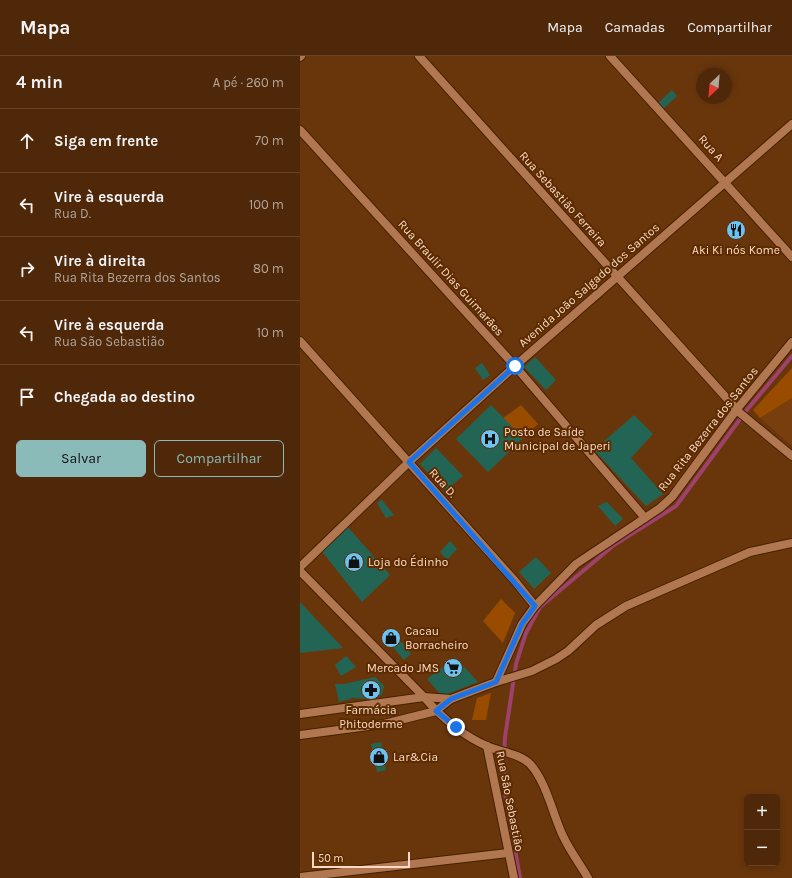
<!DOCTYPE html>
<html lang="pt">
<meta charset="utf-8">
<style>
body{margin:0;font-family:Karla,sans-serif;background:#553012;color:#f1f3f6}
.controls{position:absolute;right:12px;bottom:12px;display:grid;overflow:hidden;border-radius:6px;box-shadow:0 2px 6px #0003}
.controls button{width:36px;height:36px;display:grid;place-items:center;padding:0;border:0;border-bottom:1px solid #66442a;background:#4f2809;color:#f1f3f6;font:20px sans-serif}
.compass{position:absolute;left:396px;top:12px;width:36px;height:36px;border-radius:50%;background:#4f2809;box-shadow:0 2px 6px #0003;rotate:206deg}
.scale{position:absolute;left:12px;bottom:10px;width:98px;box-sizing:border-box;padding-left:4px;border:2px solid #fadac6;border-top:0;font-size:11px;line-height:14px;white-space:nowrap;color:#fadac6;-webkit-text-stroke:3px #5d2b00;paint-order:stroke}
.stop{position:absolute;width:12px;height:12px;margin:-9px;border:3px solid #1a73e8;border-radius:50%;background:#fff}
.stop.end{background:#1a73e8;border-color:#fff;box-shadow:0 1px 4px #0008}
.list{margin:0;padding:0;list-style:none}
h2{display:flex;justify-content:space-between;align-items:center;height:52px;margin:0;padding:0 16px;font-size:17px}
h2 small{font-size:13px;font-weight:400;color:#b3a69c}
.list li{display:grid;grid-template-columns:26px 1fr auto;gap:12px;align-items:center;box-sizing:border-box;height:64px;padding:0 16px;border-top:1px solid #66442a}
.list b{display:block;font-size:15px;white-space:nowrap}
.list p{margin:0;font-size:13px;white-space:nowrap;color:#b3a69c}
.list em{font-size:13px;font-style:normal;color:#b3a69c}
.actions{display:flex;gap:8px;padding:12px 16px}
.actions a{flex:1;padding:9px 0;border:1px solid #8bbbb9;border-radius:6px;text-align:center;font-size:14px;color:#8bbbb9}
.actions .main{background:#8bbbb9;color:#111}
.icon{flex:none;width:22px;height:22px;fill:none;stroke:currentColor;stroke-width:2;stroke-linecap:round;stroke-linejoin:round}
.map{position:relative;flex:none;width:492px;height:822px;overflow:hidden}
header{display:flex;align-items:center;gap:24px;box-sizing:border-box;height:56px;padding:0 20px;background:#4f2809;border-bottom:1px solid #66442a}
header strong{font-size:19px}
nav{display:flex;gap:22px;margin-inline-start:auto;font-size:14px}
main{display:flex}
aside{flex:1;background:#4f2809}
.map>svg:first-child{display:block}
.built{fill:#783e0d}
.green{fill:#994c00}
.lines{fill:none;stroke-linecap:round;stroke-linejoin:round}
.stream{stroke:#9e416b;stroke-width:4}
.building{fill:#236555}
.minor-casing{stroke:#462001;stroke-width:10}
.minor{stroke:#b07751;stroke-width:8}
.route{stroke:#1a73e8;stroke-width:5}
.labels{text-anchor:middle;dominant-baseline:central;stroke-width:4;stroke-linejoin:round;paint-order:stroke}
.street-label{font-size:12px;fill:#fadac6;stroke:#5d2b00}
.poi-label{font-size:12px;fill:#fadac6;stroke:#5d2b00;text-anchor:start}
</style>
<header>
<strong>Mapa</strong>
<nav><a>Mapa</a><a>Camadas</a><a>Compartilhar</a></nav>
</header>
<main>
<aside>
<h2>4 min<small>A pé · 260 m</small></h2>
<ul class="list">
<li><svg class="icon" aria-label="ahead" viewBox="0 0 24 24"><path d="M12 20V5M6 11l6-6 6 6"/></svg><div><b>Siga em frente</b></div><em>70 m</em></li>
<li><svg class="icon" aria-label="left" viewBox="0 0 24 24"><path d="M17 20v-9H6M10 6l-5 5 5 5"/></svg><div><b>Vire à esquerda</b><p>Rua D.</p></div><em>100 m</em></li>
<li><svg class="icon" aria-label="right" viewBox="0 0 24 24"><path d="M7 20v-9h11M14 6l5 5-5 5"/></svg><div><b>Vire à direita</b><p>Rua Rita Bezerra dos Santos</p></div><em>80 m</em></li>
<li><svg class="icon" aria-label="left" viewBox="0 0 24 24"><path d="M17 20v-9H6M10 6l-5 5 5 5"/></svg><div><b>Vire à esquerda</b><p>Rua São Sebastião</p></div><em>10 m</em></li>
<li><svg class="icon" aria-label="arrive" viewBox="0 0 24 24"><path d="M6 21V4h12l-3 4 3 4H6"/></svg><div><b>Chegada ao destino</b></div></li>
</ul>
<div class="actions"><a class="main">Salvar</a><a>Compartilhar</a></div>
</aside>
<div class="map">
<svg width="492" height="822" viewBox="0 0 492 822">
<rect width="100%" height="100%" fill="#69360c"/>
<polygon class="built" points="492,342 492,390 460,362"/>
<g class="green">
<polygon points="492,312 492,342 460,362 453,354"/>
<polygon points="221,349 238,368 223,382 203,362"/>
<polygon points="201,543 215,557 203,587 183,565"/>
<polygon points="191,637 186,664 172,664 177,642"/>
</g>
<g class="lines">
<polyline class="stream" points="220,822 205,736 204,701 205,681 216,608 226,577 240,551 314,489 376,450 446,355 492,300"/>
</g>
<g class="building">
<polygon points="372,34 377,40 362,54 357,48"/>
<polygon points="433,165 444,178 439,182 428,170"/>
<polygon points="235,301 256,324 246,334 224,311"/>
<polygon points="182,307 190,319 183,324 175,312"/>
<polygon points="191,349 223,382 188,416 156,383"/>
<polygon points="334,359 353,378 331,402 363,438 346,450 294,394"/>
<polygon points="136,392 163,420 145,435 120,408"/>
<polygon points="82,444 94,459 86,462 77,447"/>
<polygon points="307,446 323,463 315,470 298,450"/>
<polygon points="46,469 90,519 62,546 20,493"/>
<polygon points="150,485 157,493 147,504 140,496"/>
<polygon points="236,501 251,517 234,533 219,516"/>
<polygon points="0,546 43,592 0,597"/>
<polygon points="90,577 98,582 91,587 86,581"/>
<polygon points="102,586 111,598 104,604 91,589"/>
<polygon points="46,600 56,611 41,620 35,609"/>
<polygon points="155,601 178,626 142,640 127,623"/>
<polygon points="75,621 84,630 82,639 68,643 53,642 39,646 35,628 44,628"/>
<polygon points="81,686 86,714 77,716 71,688"/>
</g>
<g class="lines">
<g class="minor-casing">
<g id="minor">
<polyline points="119,0 440,357 492,400"/>
<polyline points="310,0 492,201"/>
<polyline points="0,1 1,0"/>
<polyline points="0,74 215,310 345,462"/>
<polyline points="0,285 215,525 235,550"/>
<polyline points="0,511 109,406 215,310 492,68"/>
<path d="M0,515L124,641C141,661 163,680 189,691C202,696 220,698 230,708C246,725 253,759 263,780C270,795 280,808 288,822"/>
<polyline points="196,626 232,615 256,603 268,595 296,569 326,550 450,496 492,487"/>
<polyline points="0,658 124,641 151,643"/>
<polyline points="0,679 84,668 136,655 151,643 196,626 222,568 235,550 276,508 360,452 372,441 437,353 492,286"/>
<polyline points="187,690 214,822"/>
<polyline points="0,821 208,797"/>
</g>
</g>
<use href="#minor" class="minor"/>
</g>
<g class="lines">
<polyline class="route" points="156,671 136,655 151,643 196,626 222,568 235,550 109,406 215,310"/>
</g>
<defs>
<g id="restaurant-disc" transform="scale(1)"><circle r="9.5" fill="#6cc3f2" stroke="#5d2b00"/><path d="M-5-6h1v4h1v-4h1v4h1v-4h1v5L-1.5 .5V6h-2V.5L-5-1ZM5-6V6H3V1.5H1.5Q1.5-4 5-6Z" fill="#111"/></g>
<g id="hospital-disc" transform="scale(1)"><circle r="9.5" fill="#6cc3f2" stroke="#5d2b00"/><path d="M-5-5h3v3.5h4V-5h3V5h-3V1.5h-4V5h-3Z" fill="#111"/></g>
<g id="shop-disc" transform="scale(1)"><circle r="9.5" fill="#6cc3f2" stroke="#5d2b00"/><path d="M-5-2.5h2.3a2.7 3.5 0 0 1 5.4 0H5L5.5 6h-11ZM-1.5-2.5h3a1.5 2.3 0 0 0-3 0Z" fill="#111"/></g>
<g id="supermarket-disc" transform="scale(1)"><circle r="9.5" fill="#6cc3f2" stroke="#5d2b00"/><path d="M-6-5.5h2.5l.6 2H6L4.5 2H-2.5L-4.4-4H-6ZM-1.5 3.2a1.3 1.3 0 1 0 .1 0ZM3 3.2a1.3 1.3 0 1 0 .1 0Z" fill="#111"/></g>
<g id="pharmacy-disc" transform="scale(1)"><circle r="9.5" fill="#6cc3f2" stroke="#5d2b00"/><path d="M-2-6h4v4h4v4h-4v4h-4v-4h-4v-4h4Z" fill="#111"/></g>
</defs>
<g fill-rule="evenodd">
<use href="#restaurant-disc" x="436" y="174"/>
<use href="#hospital-disc" x="190" y="383"/>
<use href="#shop-disc" x="54" y="506"/>
<use href="#shop-disc" x="91" y="582"/>
<use href="#supermarket-disc" x="153" y="612"/>
<use href="#pharmacy-disc" x="71" y="634"/>
<use href="#shop-disc" x="79" y="701"/>
</g>
<g class="labels">
<g class="street-label">
<text transform="translate(411 92) rotate(48)">Rua A</text>
<text transform="translate(263 143) rotate(48)">Rua Sebastião Ferreira</text>
<text transform="translate(151 222) rotate(48)">Rua Braulir Dias Guimarães</text>
<text transform="translate(289 229) rotate(-41)">Avenida João Salgado dos Santos</text>
<text transform="translate(408 373) rotate(-52)">Rua Rita Bezerra dos Santos</text>
<text transform="translate(143 427) rotate(48)">Rua D.</text>
<text transform="translate(210 745) rotate(79)">Rua São Sebastião</text>
</g>
<g class="poi-label">
<text x="436" y="194" text-anchor="middle">Aki Ki nós Kome</text>
<text x="204" y="376">Posto de Saíde<tspan x="204" dy="14">Municipal de Japeri</tspan></text>
<text x="68" y="506">Loja do Édinho</text>
<text x="105" y="575">Cacau<tspan x="105" dy="14">Borracheiro</tspan></text>
<text x="139" y="612" text-anchor="end">Mercado JMS</text>
<text x="71" y="654" text-anchor="middle">Farmácia<tspan x="71" dy="14">Phitoderme</tspan></text>
<text x="93" y="701">Lar&amp;Cia</text>
</g>
</g>
</svg>
<div class="controls">
<button>+</button>
<button>−</button>
</div>
<svg class="compass" viewBox="-18 -18 36 36"><path d="M0-13l5 13h-10z" fill="#e53935"/><path d="M0 13l5-13h-10z" fill="#b3a69c"/></svg>
<div class="scale">50 m</div>
<div class="stop" style="left:215px;top:310px"></div>
<div class="stop end" style="left:156px;top:671px"></div>
</div>
</main>
